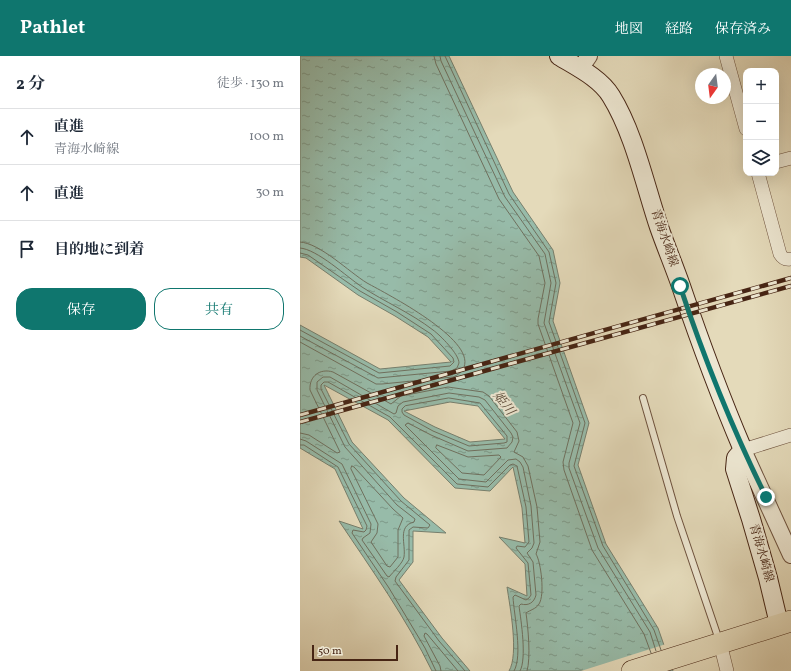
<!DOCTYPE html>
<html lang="ja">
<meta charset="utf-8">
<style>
body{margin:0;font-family:Vollkorn,"Noto Serif JP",serif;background:#f6f6f7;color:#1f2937}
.controls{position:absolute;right:12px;top:12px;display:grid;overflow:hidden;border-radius:8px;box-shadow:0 4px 16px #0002}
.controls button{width:36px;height:36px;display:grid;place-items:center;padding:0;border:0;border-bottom:1px solid #e0e1e3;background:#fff;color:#1f2937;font:20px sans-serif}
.compass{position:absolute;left:395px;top:12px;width:36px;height:36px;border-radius:50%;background:#fff;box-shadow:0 4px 16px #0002;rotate:194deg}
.scale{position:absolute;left:12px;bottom:10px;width:86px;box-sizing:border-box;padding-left:4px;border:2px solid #472514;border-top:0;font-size:11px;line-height:14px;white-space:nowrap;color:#472514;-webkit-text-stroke:3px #ede7d2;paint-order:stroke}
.stop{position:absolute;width:12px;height:12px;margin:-9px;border:3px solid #0f766e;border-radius:50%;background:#fff}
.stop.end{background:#0f766e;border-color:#fff;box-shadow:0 1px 4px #0008}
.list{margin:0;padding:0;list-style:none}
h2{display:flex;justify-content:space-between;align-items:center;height:52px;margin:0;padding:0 16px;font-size:17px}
h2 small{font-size:13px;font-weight:400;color:#747a83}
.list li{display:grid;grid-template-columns:26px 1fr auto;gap:12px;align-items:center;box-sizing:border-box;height:56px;padding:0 16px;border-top:1px solid #e0e1e3}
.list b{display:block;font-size:15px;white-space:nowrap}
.list p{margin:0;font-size:13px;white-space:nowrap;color:#747a83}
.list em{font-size:13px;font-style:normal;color:#747a83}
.actions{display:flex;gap:8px;padding:12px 16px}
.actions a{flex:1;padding:9px 0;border:1px solid #0f766e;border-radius:16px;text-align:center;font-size:14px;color:#0f766e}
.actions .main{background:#0f766e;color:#fff}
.icon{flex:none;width:22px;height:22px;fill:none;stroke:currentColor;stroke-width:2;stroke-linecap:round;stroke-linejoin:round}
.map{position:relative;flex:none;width:491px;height:615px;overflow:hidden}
header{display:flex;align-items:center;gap:24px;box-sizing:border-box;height:56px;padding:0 20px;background:#0f766e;color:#fff}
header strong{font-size:19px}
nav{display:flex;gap:22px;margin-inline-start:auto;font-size:14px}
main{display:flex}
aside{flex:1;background:#fff}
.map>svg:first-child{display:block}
.water{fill:url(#water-ripples);stroke:#777f6d;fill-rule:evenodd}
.pier{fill:#e4daba}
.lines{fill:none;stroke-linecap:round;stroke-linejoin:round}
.shore{stroke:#6f705e;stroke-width:1}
.service-casing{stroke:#6e523e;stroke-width:8}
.minor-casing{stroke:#6e523e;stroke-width:14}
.tertiary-casing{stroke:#6e523e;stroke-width:18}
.secondary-casing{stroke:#472514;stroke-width:20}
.trunk-casing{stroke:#472514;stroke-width:22}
.service{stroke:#ede7d2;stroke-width:6}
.minor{stroke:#ede7d2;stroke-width:13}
.tertiary{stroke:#ede7d2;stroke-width:16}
.secondary{stroke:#ede7d2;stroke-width:18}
.trunk{stroke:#e4daba;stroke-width:21}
.rail-casing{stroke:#472514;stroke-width:4.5}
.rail{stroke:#ede7d2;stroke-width:3;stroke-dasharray:9;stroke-linecap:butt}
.route{stroke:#0f766e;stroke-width:5}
.labels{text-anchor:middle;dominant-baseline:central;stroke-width:4;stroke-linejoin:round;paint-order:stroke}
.street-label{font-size:12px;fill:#472514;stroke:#ede7d2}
.water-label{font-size:13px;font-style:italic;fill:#5b4a39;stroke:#ede7d2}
</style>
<header>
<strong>Pathlet</strong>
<nav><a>地図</a><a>経路</a><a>保存済み</a></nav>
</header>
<main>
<aside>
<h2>2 分<small>徒歩 · 130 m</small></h2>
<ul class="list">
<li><svg class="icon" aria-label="ahead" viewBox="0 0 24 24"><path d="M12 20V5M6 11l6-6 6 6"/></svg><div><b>直進</b><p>青海水崎線</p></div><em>100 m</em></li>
<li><svg class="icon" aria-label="ahead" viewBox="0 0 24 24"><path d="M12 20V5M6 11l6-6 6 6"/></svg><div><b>直進</b></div><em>30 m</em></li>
<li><svg class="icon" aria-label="arrive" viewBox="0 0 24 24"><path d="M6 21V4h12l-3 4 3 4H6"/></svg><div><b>目的地に到着</b></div></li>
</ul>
<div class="actions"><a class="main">保存</a><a>共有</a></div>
</aside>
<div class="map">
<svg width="491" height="615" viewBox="0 0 491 615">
<defs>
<pattern id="water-ripples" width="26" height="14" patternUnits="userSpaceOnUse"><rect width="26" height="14" fill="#97bba9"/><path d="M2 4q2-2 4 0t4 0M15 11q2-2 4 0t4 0" fill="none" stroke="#7d9888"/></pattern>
</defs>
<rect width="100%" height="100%" fill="#e4daba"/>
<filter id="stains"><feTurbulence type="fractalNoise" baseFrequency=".005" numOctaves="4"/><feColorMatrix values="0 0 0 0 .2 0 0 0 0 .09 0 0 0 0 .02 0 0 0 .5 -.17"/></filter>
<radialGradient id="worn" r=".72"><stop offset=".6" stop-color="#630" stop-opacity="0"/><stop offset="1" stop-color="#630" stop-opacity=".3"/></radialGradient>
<path class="water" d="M0,0H149L213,136L253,194L260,227L253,265L289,367L278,409L306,488L358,572L373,615H209C219,598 210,551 207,531L227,540L225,508L199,481L225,487L222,452L213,411L190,435L155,432L88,364L24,329L52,386L104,442L146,477L113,475V506L99,524L142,582L170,615H132C106,562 72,514 39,465L63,473L35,413L0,392V269L80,313L151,306L128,281L95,260L58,239L6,202L0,201ZM150,346L178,350L205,383L170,386L135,371L104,355Z"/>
<polygon class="pier" points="366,588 374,612 366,615 281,615"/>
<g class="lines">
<g class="shore">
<polyline points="134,0 136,8 199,143 239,200 245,227 238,263 238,268 273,367 263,406 264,414 292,494 344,578 351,597"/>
<polyline points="140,0 141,5 205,141 245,198 251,227 244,267 280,367 269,407 269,412 298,492 350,576 356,595"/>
<polyline points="145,0 209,138 249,196 256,227 249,266 285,367 274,410 303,490 354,574 361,594"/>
<path d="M0,186C20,187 49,216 67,227C87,238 175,283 164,311C162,316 158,319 153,321L82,328H76L0,286"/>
<path d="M0,192C17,193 47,221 62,231C85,246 111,257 133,274C140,279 159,298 159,307L157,312L151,315L78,322L0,280"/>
<polyline points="0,197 8,199 60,235 97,256 131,278 153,302 154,306 150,310 79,317 0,274"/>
<polygon points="149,342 180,347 207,380 207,386 204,387 169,390 133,375 104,359 102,356 102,353 105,350"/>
<path d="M0,377L9,379L37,397L40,396L10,334C9,320 20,312 33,316L91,348L101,340L148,331L183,336L189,340L217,376L219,385L214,396L223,401L228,410L237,451L240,486L236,498C241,506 245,539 239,548C236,553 230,554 226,557C228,571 231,602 227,615"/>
<path d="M0,383L6,385L42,408L71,468L70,477L63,482L62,484L87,520L89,521C93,516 103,507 104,501C106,488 97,470 114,466L115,463L97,449L45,391L17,334V326L23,321H30L94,358L96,357L98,350L103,346L149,337L179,341L185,344L211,377L213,381L212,386L207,392L168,395L131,379L108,367L105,369L159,423L186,426L208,404L216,403L220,406L223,411L231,450L234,487L232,492L227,497L233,506L236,539C234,547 228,550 221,548L219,550C221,564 227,603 220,615"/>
<polyline points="0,389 4,389 38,411 67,470 66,474 64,476 53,474 52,477 89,532 125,592 136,615"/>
<polygon points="137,389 168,401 199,399 201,401 184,419 162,417 136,392"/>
<polygon points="52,410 54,411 93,453 103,462 98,474 98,501 90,511 87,510 71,486 77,477 78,468 51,413"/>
<polyline points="141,615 140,610 124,580 125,577 127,578 158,615"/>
<path d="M165,615L139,585L95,525L96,521L109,504V474L113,471L128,472L130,469L101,445L49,388L21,333V329L24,326H28L90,361L157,428L188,431L210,409L213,408L217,410L226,451L229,486L225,491L217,490L216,492L228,507L231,539L229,542L226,544L215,539L213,541C214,559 223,600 214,615"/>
</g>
<g class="service-casing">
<polyline id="service" points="343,342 377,460 419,584"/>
</g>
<g class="minor-casing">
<g id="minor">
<polyline points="426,0 446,73"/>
<polyline points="476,106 491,102"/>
<path d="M458,117L480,198C483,203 486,204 491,203"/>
<polyline points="443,394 491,379"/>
<polyline points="420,587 427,615"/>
</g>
</g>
<g class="tertiary-casing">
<g id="tertiary">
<polyline points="280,13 289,0"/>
<polyline points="443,394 491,499"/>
</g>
</g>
<g class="secondary-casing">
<path id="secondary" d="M259,0C277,11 300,22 311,40C334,77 345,129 359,171C366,191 374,210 381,230C400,286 420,340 443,394L436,402L435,413L451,463L468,522L479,568"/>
</g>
<g class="trunk-casing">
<polyline id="trunk" points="332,615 491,565"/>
</g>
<use href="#service" class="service"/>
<use href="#minor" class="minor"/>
<use href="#tertiary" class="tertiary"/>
<use href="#secondary" class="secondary"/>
<use href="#trunk" class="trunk"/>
<g class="rail-casing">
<g id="rail">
<polyline points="0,359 491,222"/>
<polyline points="0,366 491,230"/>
</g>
</g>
<use href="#rail" class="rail"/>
</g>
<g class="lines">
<path class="route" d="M380,230C404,302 432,372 466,441"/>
</g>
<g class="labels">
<g class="street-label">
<text transform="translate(364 182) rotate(71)">青海水崎線</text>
<text transform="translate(461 497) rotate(74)">青海水崎線</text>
</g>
<g class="water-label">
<text transform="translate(203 348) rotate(52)">姫川</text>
</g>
</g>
<rect width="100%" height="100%" filter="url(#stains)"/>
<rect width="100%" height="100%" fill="url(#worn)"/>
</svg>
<div class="controls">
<button>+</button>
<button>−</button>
<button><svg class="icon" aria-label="layers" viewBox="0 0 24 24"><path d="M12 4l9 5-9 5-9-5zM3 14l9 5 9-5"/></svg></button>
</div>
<svg class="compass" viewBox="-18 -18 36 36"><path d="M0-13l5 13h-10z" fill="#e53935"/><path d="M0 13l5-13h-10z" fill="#747a83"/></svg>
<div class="scale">50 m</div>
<div class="stop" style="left:380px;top:230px"></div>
<div class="stop end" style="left:466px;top:441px"></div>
</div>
</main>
